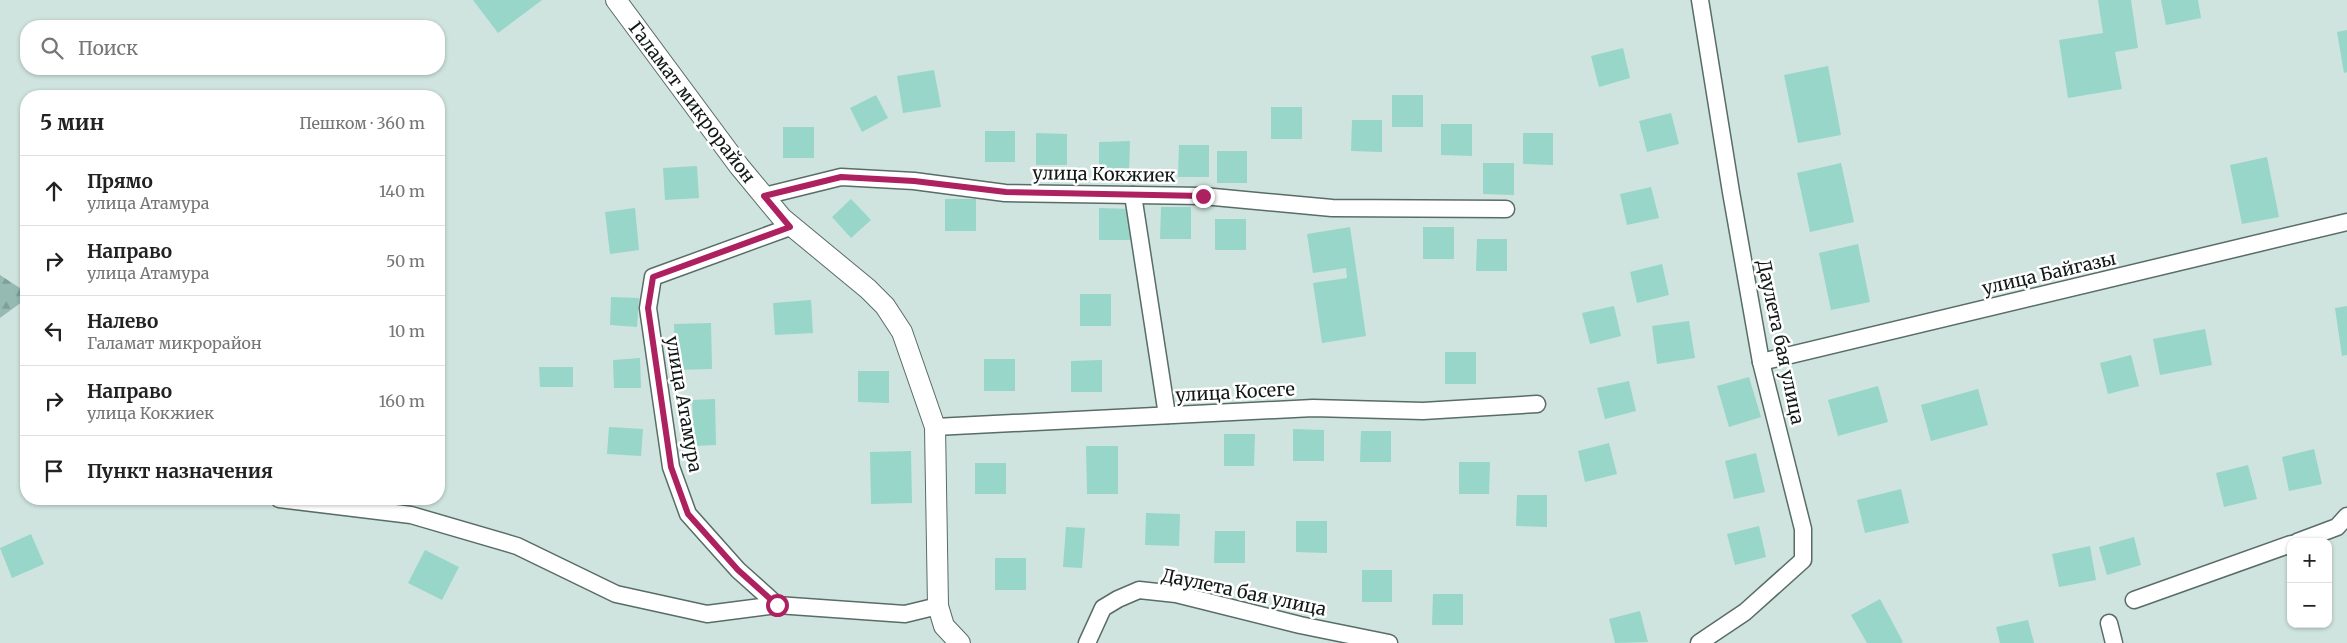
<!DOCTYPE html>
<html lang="ru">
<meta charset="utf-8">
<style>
body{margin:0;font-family:Merriweather,serif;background:#f6f6f6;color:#222}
.controls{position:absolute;right:15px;bottom:15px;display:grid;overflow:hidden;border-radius:10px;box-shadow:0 1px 4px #0004}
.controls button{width:45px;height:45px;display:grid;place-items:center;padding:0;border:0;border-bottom:1px solid #e0e0e0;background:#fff;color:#222;font:25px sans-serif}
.stop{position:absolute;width:15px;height:15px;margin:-11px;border:4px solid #ad2160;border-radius:50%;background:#fff}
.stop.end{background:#ad2160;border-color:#fff;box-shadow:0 1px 5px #0008}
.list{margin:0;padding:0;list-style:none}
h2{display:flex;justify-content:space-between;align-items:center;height:65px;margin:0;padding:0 20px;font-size:21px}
h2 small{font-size:16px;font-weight:400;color:#767676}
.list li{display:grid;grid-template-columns:32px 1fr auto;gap:15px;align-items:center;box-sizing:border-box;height:70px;padding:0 20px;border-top:1px solid #e0e0e0}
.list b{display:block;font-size:19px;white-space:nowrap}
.list p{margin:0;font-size:16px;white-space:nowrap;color:#767676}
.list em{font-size:16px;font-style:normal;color:#767676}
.icon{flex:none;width:28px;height:28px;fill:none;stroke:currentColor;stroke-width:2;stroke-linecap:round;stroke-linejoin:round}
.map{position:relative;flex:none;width:2347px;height:643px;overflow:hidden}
.search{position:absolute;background:#fff;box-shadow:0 1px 4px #0004;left:20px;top:20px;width:425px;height:55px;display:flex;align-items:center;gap:12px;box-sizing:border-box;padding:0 18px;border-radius:20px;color:#767676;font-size:19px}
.panel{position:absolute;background:#fff;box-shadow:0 1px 4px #0004;left:20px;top:90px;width:425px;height:415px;border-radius:20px}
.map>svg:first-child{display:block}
.forest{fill:url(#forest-firs)}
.building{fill:#97d6c9}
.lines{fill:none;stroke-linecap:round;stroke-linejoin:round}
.minor-casing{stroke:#596c67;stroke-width:19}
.tertiary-casing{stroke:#596c67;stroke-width:22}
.minor{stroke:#fff;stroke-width:16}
.tertiary{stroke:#fff;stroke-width:20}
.route{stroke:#ad2160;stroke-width:6}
.labels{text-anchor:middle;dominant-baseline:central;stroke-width:5;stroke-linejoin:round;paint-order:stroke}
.street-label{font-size:18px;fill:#111917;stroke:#fff}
</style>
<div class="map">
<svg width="2347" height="643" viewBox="0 0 2347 643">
<defs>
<pattern id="forest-firs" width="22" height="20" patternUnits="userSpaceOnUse" patternTransform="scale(1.25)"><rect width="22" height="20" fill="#94bab1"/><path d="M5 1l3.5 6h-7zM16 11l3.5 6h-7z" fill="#7f9f98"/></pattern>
</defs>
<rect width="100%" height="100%" fill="#cfe4df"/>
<polygon class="forest" points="0,275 26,292 26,299 0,318"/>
<g class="building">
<polygon points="473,0 542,0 498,33"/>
<polygon points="2098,0 2131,0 2138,48 2115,52 2122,89 2068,98 2059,40 2103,33"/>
<polygon points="2161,0 2198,0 2201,18 2166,25"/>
<polygon points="2347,30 2347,72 2344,73 2337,32"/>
<polygon points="1623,48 1630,78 1599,87 1591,56"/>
<polygon points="1828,66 1841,135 1798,143 1784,75"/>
<polygon points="934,70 941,107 903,113 897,76"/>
<polygon points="876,95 888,118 862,132 850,108"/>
<rect x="1392" y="95" width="31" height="32"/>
<rect x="1271" y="107" width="31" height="32"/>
<polygon points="1671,113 1679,144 1647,152 1639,121"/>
<polygon points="1352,120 1382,120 1382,152 1351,151"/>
<polygon points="1441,124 1472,124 1472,156 1441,155"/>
<rect x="783" y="127" width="31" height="31"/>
<rect x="985" y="131" width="30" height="31"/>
<polygon points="1036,133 1067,134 1067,165 1036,165"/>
<polygon points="1523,133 1553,133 1553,165 1523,164"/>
<polygon points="1130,141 1129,173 1099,173 1099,142"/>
<polygon points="1179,145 1209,145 1209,177 1178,177"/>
<rect x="1217" y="151" width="30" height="32"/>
<polygon points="2267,157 2279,217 2242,224 2230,165"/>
<polygon points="1483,163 1514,163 1514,195 1483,194"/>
<polygon points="1841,163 1854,222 1810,232 1797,173"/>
<polygon points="697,166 699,198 665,200 663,168"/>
<polygon points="1651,187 1659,218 1627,225 1620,194"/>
<polygon points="851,199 871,220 851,238 832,217"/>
<rect x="945" y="199" width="31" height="32"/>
<polygon points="1161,207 1191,207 1191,239 1160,239"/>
<polygon points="635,208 639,250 610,254 605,212"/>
<polygon points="1099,208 1130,209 1130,240 1099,240"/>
<rect x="1215" y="219" width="31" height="31"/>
<polygon points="1350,227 1366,336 1322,343 1313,283 1347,278 1346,268 1313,273 1307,234"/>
<rect x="1423" y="227" width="31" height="32"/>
<polygon points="1477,239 1507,239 1507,271 1476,271"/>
<polygon points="1858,244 1870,302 1831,310 1819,253"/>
<polygon points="1662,264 1669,295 1637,303 1630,272"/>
<rect x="1080" y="294" width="31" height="32"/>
<polygon points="611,297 639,298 637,327 610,325"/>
<polygon points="811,300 813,333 775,335 773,303"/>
<polygon points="1614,306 1621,336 1590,344 1582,313"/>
<polygon points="2347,306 2347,355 2342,356 2335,308"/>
<polygon points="1689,321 1695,358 1657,364 1652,326"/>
<polygon points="711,323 712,369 675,370 674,324"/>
<polygon points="2205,329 2212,365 2160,375 2153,339"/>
<rect x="1445" y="352" width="31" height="32"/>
<polygon points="2131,355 2139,386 2108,394 2100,363"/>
<polygon points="640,358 641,388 614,388 613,360"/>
<rect x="984" y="359" width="31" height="32"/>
<polygon points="1102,360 1102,392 1071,392 1071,361"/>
<polygon points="539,367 573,367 573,387 540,387"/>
<polygon points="858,371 889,371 889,403 858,402"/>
<polygon points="1749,377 1761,417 1729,427 1717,386"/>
<polygon points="1629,381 1636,411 1605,419 1597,388"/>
<polygon points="1878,386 1888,422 1838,436 1828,400"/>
<polygon points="1978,389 1988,425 1931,441 1921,405"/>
<polygon points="715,399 716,445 694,446 692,400"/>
<polygon points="609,427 643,429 641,456 607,454"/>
<polygon points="1293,429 1324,430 1324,461 1293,461"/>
<polygon points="1361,431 1391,431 1391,462 1360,462"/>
<polygon points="1224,434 1255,434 1254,466 1224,466"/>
<polygon points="1609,443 1617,474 1585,482 1578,451"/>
<polygon points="1086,446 1118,446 1118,494 1087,494"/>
<polygon points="2314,449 2322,484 2289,491 2282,457"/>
<polygon points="911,451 912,503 871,504 870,452"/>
<polygon points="1756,453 1765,492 1734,499 1725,461"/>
<polygon points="1459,462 1490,462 1489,494 1459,494"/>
<rect x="975" y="463" width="31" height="31"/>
<polygon points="2248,465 2257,499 2224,507 2216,473"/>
<polygon points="1901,489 1909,523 1865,533 1857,500"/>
<polygon points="1517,495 1547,495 1547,527 1516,526"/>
<polygon points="1146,513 1180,514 1179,546 1145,545"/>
<polygon points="1296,521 1327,521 1327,553 1296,552"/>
<polygon points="1759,526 1766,557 1735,565 1727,534"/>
<polygon points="1066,527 1085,528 1082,568 1063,567"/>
<polygon points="1215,531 1245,531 1245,563 1214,563"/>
<polygon points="31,534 44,564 12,578 0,548"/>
<polygon points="2134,537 2141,565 2107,575 2099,547"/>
<polygon points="2090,546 2096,580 2059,587 2052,554"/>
<polygon points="425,550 459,567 442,600 408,583"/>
<rect x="995" y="558" width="31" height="32"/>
<rect x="1362" y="570" width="30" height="32"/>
<polygon points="1433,594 1463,594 1463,625 1432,625"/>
<polygon points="1880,599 1903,642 1901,643 1867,643 1851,615"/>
<polygon points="1640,611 1648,642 1615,643 1609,619"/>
<polygon points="2028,620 2034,643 2000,643 1996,627"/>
</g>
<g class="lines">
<g class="minor-casing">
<g id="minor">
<polyline points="1133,195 1167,415"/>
<polyline points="764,196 841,177 914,181 1005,193 1203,196 1332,208 1506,209"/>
<polyline points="790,227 653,277 648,308 671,467 688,514 738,570 777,605 905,614 938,606"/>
<polyline points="1761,362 2347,222"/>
<polyline points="935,427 1313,408 1423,411 1537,404"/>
<polyline points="279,499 411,515 517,546 616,594 707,614 777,605"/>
<polyline points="2297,542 2337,527 2347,516"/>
<polyline points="2134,600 2291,544"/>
<polyline points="2109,623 2114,643"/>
<polyline points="1087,643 1103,608 1118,599 1139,590 1176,594 1300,625 1389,643"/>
<polyline points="1699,643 1745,612 1803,560 1803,529 1761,362 1731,192 1700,0"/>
</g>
</g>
<g class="tertiary-casing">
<polyline id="tertiary" points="616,0 739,166 782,218 868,289 885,306 902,332 935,427 938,606 944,626 960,643"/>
</g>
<use href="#minor" class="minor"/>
<use href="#tertiary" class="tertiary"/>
</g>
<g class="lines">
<polyline class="route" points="777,605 738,570 688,514 671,467 648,308 653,277 790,227 764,196 841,177 914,181 1006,192 1203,196"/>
</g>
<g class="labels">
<g class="street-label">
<text transform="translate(692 102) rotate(53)">Галамат микрорайон</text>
<text transform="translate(1104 174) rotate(1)">улица Кокжиек</text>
<text transform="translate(2049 273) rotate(-13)">улица Байгазы</text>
<text transform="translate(1781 342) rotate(78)">Даулета бая улица</text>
<text transform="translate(1235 392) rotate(-3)">улица Косеге</text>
<text transform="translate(684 404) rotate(80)">улица Атамура</text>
<text transform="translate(1244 592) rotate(12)">Даулета бая улица</text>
</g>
</g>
</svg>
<div class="controls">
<button>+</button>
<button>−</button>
</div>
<div class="stop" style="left:777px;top:605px"></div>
<div class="stop end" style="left:1203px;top:196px"></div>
<div class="search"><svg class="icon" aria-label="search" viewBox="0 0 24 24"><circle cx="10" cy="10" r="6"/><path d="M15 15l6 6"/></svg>Поиск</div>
<section class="panel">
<h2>5 мин<small>Пешком · 360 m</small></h2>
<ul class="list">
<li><svg class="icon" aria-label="ahead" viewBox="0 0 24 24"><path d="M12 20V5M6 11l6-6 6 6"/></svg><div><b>Прямо</b><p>улица Атамура</p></div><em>140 m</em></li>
<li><svg class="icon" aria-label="right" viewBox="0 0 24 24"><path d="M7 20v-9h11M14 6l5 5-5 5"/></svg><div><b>Направо</b><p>улица Атамура</p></div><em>50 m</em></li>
<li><svg class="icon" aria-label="left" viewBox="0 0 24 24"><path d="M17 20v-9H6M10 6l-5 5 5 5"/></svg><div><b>Налево</b><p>Галамат микрорайон</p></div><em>10 m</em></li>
<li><svg class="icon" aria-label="right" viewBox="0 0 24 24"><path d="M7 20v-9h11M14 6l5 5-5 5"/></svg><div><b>Направо</b><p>улица Кокжиек</p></div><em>160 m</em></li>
<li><svg class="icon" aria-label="arrive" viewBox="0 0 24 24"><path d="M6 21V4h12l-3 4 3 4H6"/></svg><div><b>Пункт назначения</b></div></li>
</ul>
</section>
</div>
